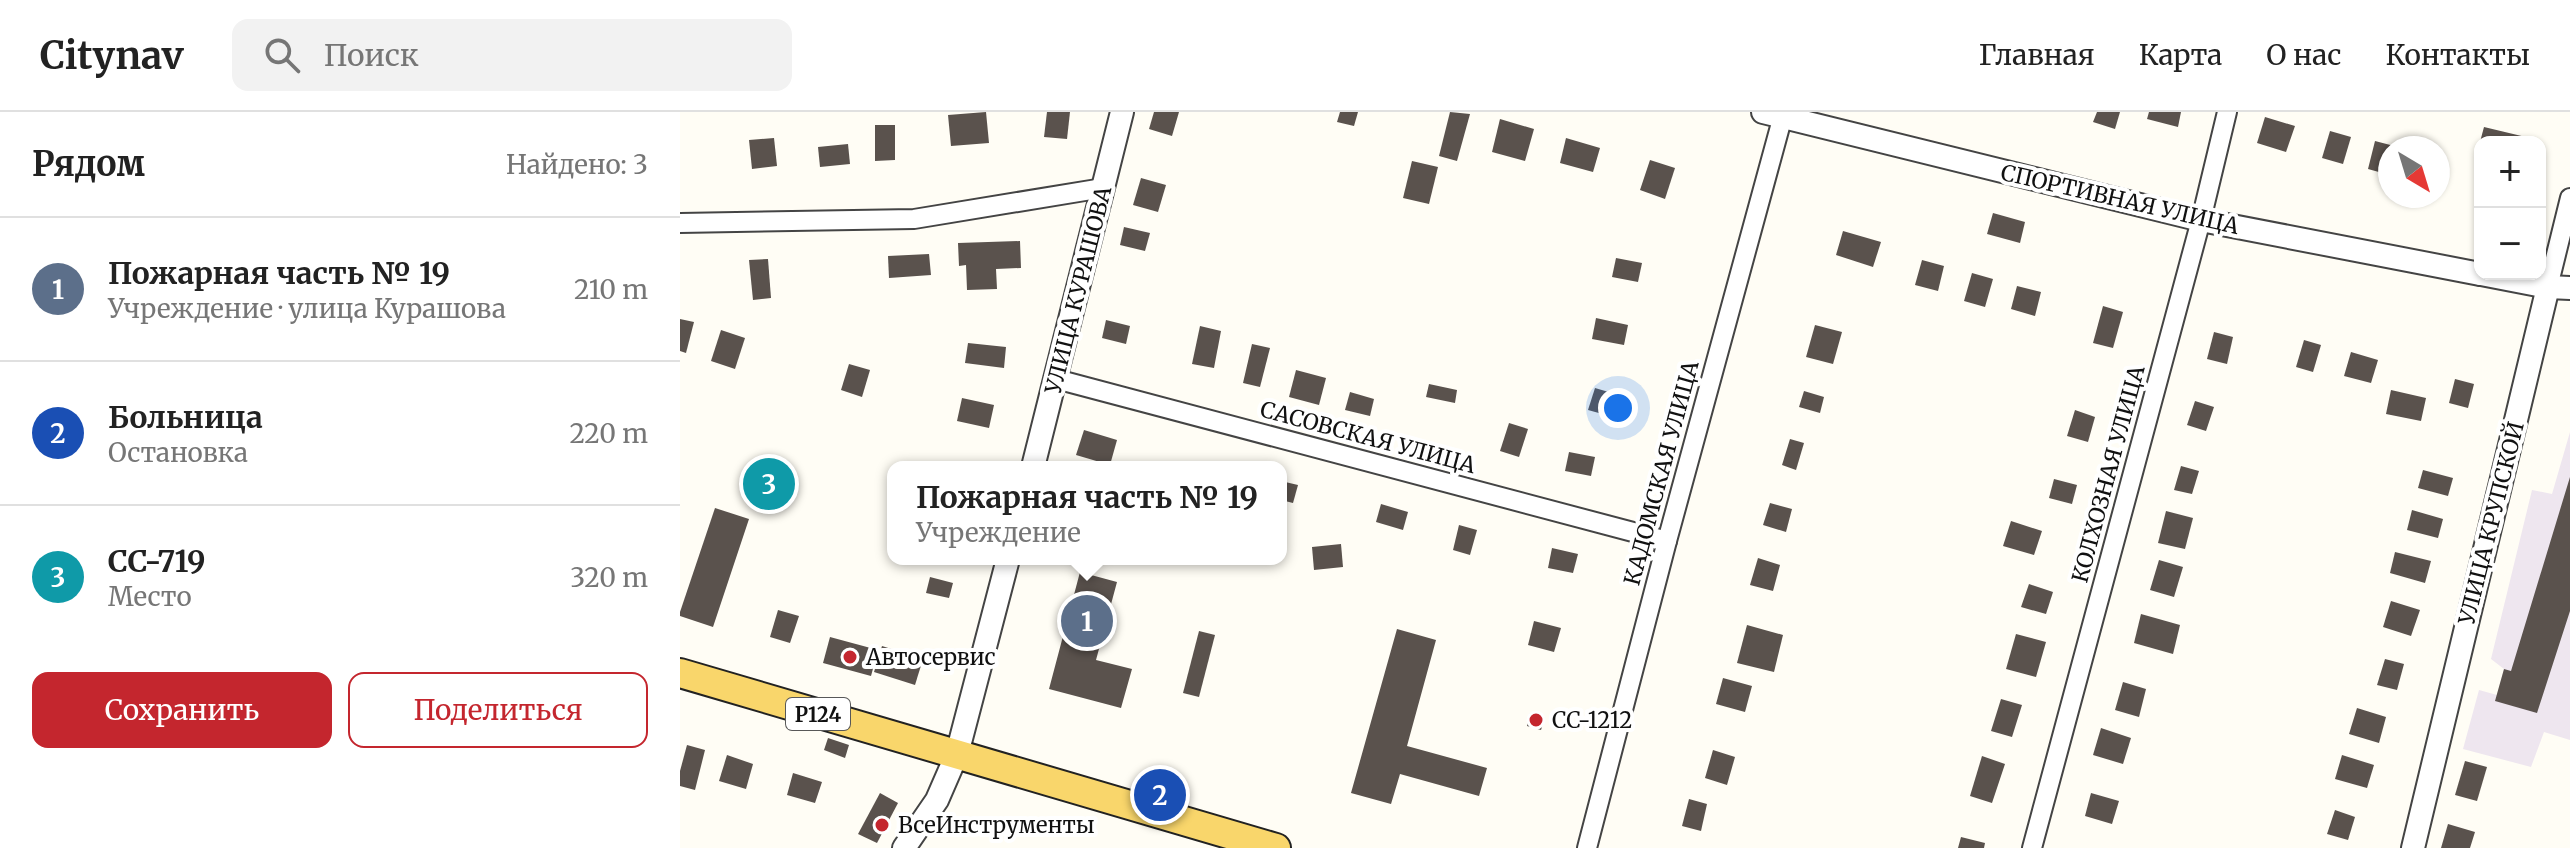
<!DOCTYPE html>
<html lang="ru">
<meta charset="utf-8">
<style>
body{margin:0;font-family:Merriweather,serif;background:#f2f2f2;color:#222}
.controls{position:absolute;right:24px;top:24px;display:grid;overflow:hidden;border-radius:16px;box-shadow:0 2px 6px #0004}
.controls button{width:72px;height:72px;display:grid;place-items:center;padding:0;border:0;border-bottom:2px solid #e0e0e0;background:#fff;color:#222;font:40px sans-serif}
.compass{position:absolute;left:1698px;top:24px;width:72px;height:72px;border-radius:50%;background:#fff;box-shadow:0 2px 6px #0004;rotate:142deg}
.you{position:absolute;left:938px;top:296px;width:28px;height:28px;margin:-20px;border:6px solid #fff;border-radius:50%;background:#1a73e8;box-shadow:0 0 0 12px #1a73e833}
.badge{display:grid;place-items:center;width:52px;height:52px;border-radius:50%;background:#c4262e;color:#fff;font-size:26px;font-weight:700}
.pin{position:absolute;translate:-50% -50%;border:4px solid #fff;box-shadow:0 2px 8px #0006}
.popup{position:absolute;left:207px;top:349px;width:400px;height:104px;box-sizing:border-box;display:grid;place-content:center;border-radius:16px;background:#fff;filter:drop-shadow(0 2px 6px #0005);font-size:26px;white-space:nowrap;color:#767676}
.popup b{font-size:30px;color:#222}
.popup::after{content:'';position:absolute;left:50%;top:100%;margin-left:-16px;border:16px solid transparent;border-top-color:#fff}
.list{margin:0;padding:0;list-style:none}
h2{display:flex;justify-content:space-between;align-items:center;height:104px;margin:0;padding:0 32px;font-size:34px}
h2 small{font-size:26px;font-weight:400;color:#767676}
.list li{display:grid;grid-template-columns:52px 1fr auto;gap:24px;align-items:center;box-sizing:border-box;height:144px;padding:0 32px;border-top:2px solid #e0e0e0}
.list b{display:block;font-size:30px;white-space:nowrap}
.list p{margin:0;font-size:26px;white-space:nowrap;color:#767676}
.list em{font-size:26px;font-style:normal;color:#767676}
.actions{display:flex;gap:16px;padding:24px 32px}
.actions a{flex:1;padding:18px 0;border:2px solid #c4262e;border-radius:16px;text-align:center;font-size:28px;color:#c4262e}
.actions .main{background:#c4262e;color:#fff}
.icon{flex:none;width:44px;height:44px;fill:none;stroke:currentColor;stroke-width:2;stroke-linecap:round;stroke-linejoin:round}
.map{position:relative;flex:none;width:1890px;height:736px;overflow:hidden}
header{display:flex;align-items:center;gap:48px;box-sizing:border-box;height:112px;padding:0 40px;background:#fff;border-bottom:2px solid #e0e0e0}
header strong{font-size:38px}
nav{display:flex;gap:44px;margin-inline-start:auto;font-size:28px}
.search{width:560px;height:72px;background:#f2f2f2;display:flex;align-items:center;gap:20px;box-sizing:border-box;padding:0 28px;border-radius:16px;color:#767676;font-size:30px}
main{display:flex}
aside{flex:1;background:#fff}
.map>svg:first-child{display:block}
.industrial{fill:#eee6ef}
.building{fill:#5a524d}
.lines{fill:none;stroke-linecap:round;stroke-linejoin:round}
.minor-casing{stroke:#444;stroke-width:22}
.tertiary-casing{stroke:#444;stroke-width:26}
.primary-casing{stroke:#222;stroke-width:32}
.minor{stroke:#fff;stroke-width:18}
.tertiary{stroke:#fff;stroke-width:22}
.primary{stroke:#f9d66b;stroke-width:28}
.poi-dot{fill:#c4262e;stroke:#fff;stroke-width:3}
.labels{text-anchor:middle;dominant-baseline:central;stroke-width:8;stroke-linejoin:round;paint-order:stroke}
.shield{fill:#fff;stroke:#585858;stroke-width:2}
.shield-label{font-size:20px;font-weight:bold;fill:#111}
.street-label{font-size:22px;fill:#111;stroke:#fff}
.poi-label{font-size:22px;fill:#111;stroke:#fff;text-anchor:start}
</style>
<header>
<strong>Citynav</strong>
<div class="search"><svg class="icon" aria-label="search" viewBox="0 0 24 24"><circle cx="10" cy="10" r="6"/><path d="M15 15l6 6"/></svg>Поиск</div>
<nav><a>Главная</a><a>Карта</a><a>О нас</a><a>Контакты</a></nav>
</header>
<main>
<aside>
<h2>Рядом<small>Найдено: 3</small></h2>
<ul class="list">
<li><span class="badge" style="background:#5c6f8a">1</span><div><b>Пожарная часть № 19</b><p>Учреждение · улица Курашова</p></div><em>210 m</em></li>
<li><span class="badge" style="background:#1a4fb4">2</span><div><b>Больница</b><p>Остановка</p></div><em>220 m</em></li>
<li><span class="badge" style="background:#0f9aa8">3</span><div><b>СС-719</b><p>Место</p></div><em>320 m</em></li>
</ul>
<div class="actions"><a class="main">Сохранить</a><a>Поделиться</a></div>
</aside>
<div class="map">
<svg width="1890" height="736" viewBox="0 0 1890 736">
<rect width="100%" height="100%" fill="#fffdf5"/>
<polygon class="industrial" points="1890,320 1890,628 1864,620 1851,655 1783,637 1799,578 1817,583 1824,557 1811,547 1852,378 1872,382"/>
<g class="building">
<polygon points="306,0 309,31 271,34 268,3"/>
<polygon points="367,0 390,0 387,27 364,25"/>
<polygon points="474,0 499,0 492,24 469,17"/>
<polygon points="660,0 678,0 674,14 657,10"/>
<polygon points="770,0 790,2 777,49 759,44"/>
<polygon points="1417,0 1440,0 1435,17 1413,10"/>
<polygon points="1469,0 1501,0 1498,15 1467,7"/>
<polygon points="1585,5 1615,14 1606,40 1577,31"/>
<polygon points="820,7 854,17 845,49 812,40"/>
<polygon points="195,13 215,13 215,48 195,49"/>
<polygon points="1804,15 1854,27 1853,30 1800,30"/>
<polygon points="1650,19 1671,25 1663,52 1642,46"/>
<polygon points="94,26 97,54 72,57 69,28"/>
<polygon points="886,26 920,36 913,60 880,51"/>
<polygon points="1695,29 1718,35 1710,36 1706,62 1688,57"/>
<polygon points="168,32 170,52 140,55 138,35"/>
<polygon points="970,48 995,56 985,87 960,78"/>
<polygon points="732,49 758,55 749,92 723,86"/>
<polygon points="461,66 486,73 478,100 453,93"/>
<polygon points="1313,101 1345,110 1340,131 1307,122"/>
<polygon points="444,115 470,121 465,139 440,133"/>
<polygon points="1163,119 1201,130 1193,155 1156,143"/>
<polygon points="340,129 341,156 316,157 317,177 287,178 286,153 279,154 278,131"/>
<polygon points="249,142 251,163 209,166 208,144"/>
<polygon points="936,146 962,151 958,170 932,165"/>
<polygon points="88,147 91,186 73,188 69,148"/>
<polygon points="1242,148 1264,154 1258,179 1235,173"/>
<polygon points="1292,161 1313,167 1305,195 1284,189"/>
<polygon points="1337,174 1361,180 1355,204 1331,197"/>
<polygon points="1423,194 1443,200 1433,236 1413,231"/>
<polygon points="916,206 948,213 944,233 912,227"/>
<polygon points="0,207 14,210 6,241 0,239"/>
<polygon points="426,208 450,214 446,232 422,226"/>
<polygon points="1135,213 1162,220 1153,252 1126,245"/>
<polygon points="520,214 541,219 534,256 512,252"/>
<polygon points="41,218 65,226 55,257 31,249"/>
<polygon points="1534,220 1553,225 1547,252 1527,247"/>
<polygon points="1624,228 1641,233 1633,260 1616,255"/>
<polygon points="288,231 326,235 324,256 285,251"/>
<polygon points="572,232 590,236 580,275 563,271"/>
<polygon points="1671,240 1698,248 1691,271 1664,264"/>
<polygon points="169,252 190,258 182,285 161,278"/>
<polygon points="616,258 646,266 639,293 609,285"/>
<polygon points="1775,267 1794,272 1788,296 1769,291"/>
<polygon points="749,272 777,278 775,291 746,285"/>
<polygon points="915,276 932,281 926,303 908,298"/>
<polygon points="1711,278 1746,286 1741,309 1706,302"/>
<polygon points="1124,279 1144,285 1140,301 1119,295"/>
<polygon points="670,280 694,287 690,304 665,298"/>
<polygon points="282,286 314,293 309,316 277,309"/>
<polygon points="1515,289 1534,295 1526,319 1507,313"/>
<polygon points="1395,298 1415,305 1408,330 1387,324"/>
<polygon points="829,311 848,317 839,345 820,339"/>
<polygon points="404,318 437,328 430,353 396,343"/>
<polygon points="1110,327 1124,331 1116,358 1102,353"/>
<polygon points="889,340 915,345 911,364 885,359"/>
<polygon points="531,349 548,354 548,355 529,355"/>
<polygon points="1501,354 1519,359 1512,382 1494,378"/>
<polygon points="1743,358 1773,366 1768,384 1738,376"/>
<polygon points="86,364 97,367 92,381 82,377"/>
<polygon points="1890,365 1890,499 1857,601 1815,589 1824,557 1831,559"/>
<polygon points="1374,367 1397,373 1392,392 1369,386"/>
<polygon points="601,369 618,373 613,391 601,388"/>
<polygon points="1090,391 1112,397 1106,420 1083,413"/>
<polygon points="701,392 728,400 723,418 696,410"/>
<polygon points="35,396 69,407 33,515 0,504 0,500"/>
<polygon points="1732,398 1763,407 1758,426 1727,418"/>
<polygon points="1486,399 1513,406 1505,437 1478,431"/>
<polygon points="1331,409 1362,419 1354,443 1323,434"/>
<polygon points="779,413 797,418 790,443 773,438"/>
<polygon points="661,432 663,455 634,458 632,435"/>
<polygon points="872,436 898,442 893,461 868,456"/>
<polygon points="1715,440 1751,449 1745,471 1710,461"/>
<polygon points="1078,446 1100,453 1093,479 1070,473"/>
<polygon points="1479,448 1503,455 1494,485 1470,478"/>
<polygon points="400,460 437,470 416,548 452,557 441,596 369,577"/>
<polygon points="250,465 273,471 269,486 246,481"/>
<polygon points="1349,472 1373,480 1366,502 1341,495"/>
<polygon points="1711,489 1740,498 1731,524 1703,515"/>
<polygon points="98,498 119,504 110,531 90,525"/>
<polygon points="1461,502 1500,513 1493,542 1454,531"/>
<polygon points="854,509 881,516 874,540 848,533"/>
<polygon points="1067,513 1103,523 1094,560 1057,551"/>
<polygon points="717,517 756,528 727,634 807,656 799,684 720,662 711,692 671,681"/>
<polygon points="519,519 535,523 519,585 503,581"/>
<polygon points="1336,522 1366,530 1356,565 1326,557"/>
<polygon points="150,525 198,538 191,564 143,551"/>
<polygon points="202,534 243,547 235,573 194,560"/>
<polygon points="1705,547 1724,552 1717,578 1697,573"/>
<polygon points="1043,566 1072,574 1065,600 1036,592"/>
<polygon points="1443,570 1466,577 1459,605 1435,598"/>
<polygon points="1321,587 1342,593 1332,625 1311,619"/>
<polygon points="1677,596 1706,605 1699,631 1669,622"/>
<polygon points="850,601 865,606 861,618 847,614"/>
<polygon points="1421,616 1451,626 1443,652 1413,643"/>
<polygon points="148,626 169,633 165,646 144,638"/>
<polygon points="7,633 25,638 15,678 0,674 0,659"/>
<polygon points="1033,638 1055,645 1047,673 1025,666"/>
<polygon points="47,643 73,652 66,677 39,669"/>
<polygon points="1662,643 1694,653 1687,676 1655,667"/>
<polygon points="1302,644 1325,652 1312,691 1290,684"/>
<polygon points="1785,649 1807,655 1797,689 1775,683"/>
<polygon points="113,661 142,670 135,691 107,683"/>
<polygon points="200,681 218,691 197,731 178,722"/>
<polygon points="1411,681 1439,689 1432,712 1405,704"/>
<polygon points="1009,687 1027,692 1021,719 1002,714"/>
<polygon points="1655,698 1675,705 1668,728 1647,722"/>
<polygon points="1768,712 1795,720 1790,736 1761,736"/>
<polygon points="1281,725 1305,731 1304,736 1278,736"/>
</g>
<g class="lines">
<g class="minor-casing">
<g id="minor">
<polyline points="0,111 234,107 423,76"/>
<polyline points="1868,175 1890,86"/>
<polyline points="376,267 987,429"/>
<polyline points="907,736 987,429 1104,0"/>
<polyline points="1352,736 1521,108 1547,0"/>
</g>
</g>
<g class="tertiary-casing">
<g id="tertiary">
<polyline points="1083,0 1521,108 1800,162"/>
<polyline points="1801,162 1868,175 1890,176"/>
<polyline points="353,355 442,0"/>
<polyline points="224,736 257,688 277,642 328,447"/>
<polyline points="1733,736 1868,175"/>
</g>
</g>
<g class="primary-casing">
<polyline id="primary" points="0,561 596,736"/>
</g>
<use href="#minor" class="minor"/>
<use href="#tertiary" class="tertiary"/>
<use href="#primary" class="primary"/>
</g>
<g class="poi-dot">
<circle cx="170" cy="545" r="8"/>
<circle cx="856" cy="608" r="8"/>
<circle cx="202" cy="713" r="8"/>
</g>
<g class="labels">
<rect class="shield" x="106" y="586" width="64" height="32" rx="6"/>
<g class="shield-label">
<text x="138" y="602">Р124</text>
</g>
<g class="street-label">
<text transform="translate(1440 87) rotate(13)">СПОРТИВНАЯ УЛИЦА</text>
<text transform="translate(398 178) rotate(-76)">УЛИЦА КУРАШОВА</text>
<text transform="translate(688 325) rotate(15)">САСОВСКАЯ УЛИЦА</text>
<text transform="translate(981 361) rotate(-75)">КАДОМСКАЯ УЛИЦА</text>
<text transform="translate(1428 362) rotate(-75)">КОЛХОЗНАЯ УЛИЦА</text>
<text transform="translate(1811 411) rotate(-76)">УЛИЦА КРУПСКОЙ</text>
</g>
<g class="poi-label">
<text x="186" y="545">Автосервис</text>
<text x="872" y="608">СС-1212</text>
<text x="218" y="713">ВсеИнструменты</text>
</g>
</g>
</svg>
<div class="controls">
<button>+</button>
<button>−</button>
</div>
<svg class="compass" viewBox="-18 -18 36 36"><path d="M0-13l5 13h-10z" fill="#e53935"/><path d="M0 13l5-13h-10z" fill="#767676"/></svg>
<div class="you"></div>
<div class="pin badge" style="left:407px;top:509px;background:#5c6f8a">1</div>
<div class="popup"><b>Пожарная часть № 19</b>Учреждение</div>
<div class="pin badge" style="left:480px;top:683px;background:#1a4fb4">2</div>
<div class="pin badge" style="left:89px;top:372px;background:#0f9aa8">3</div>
</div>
</main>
